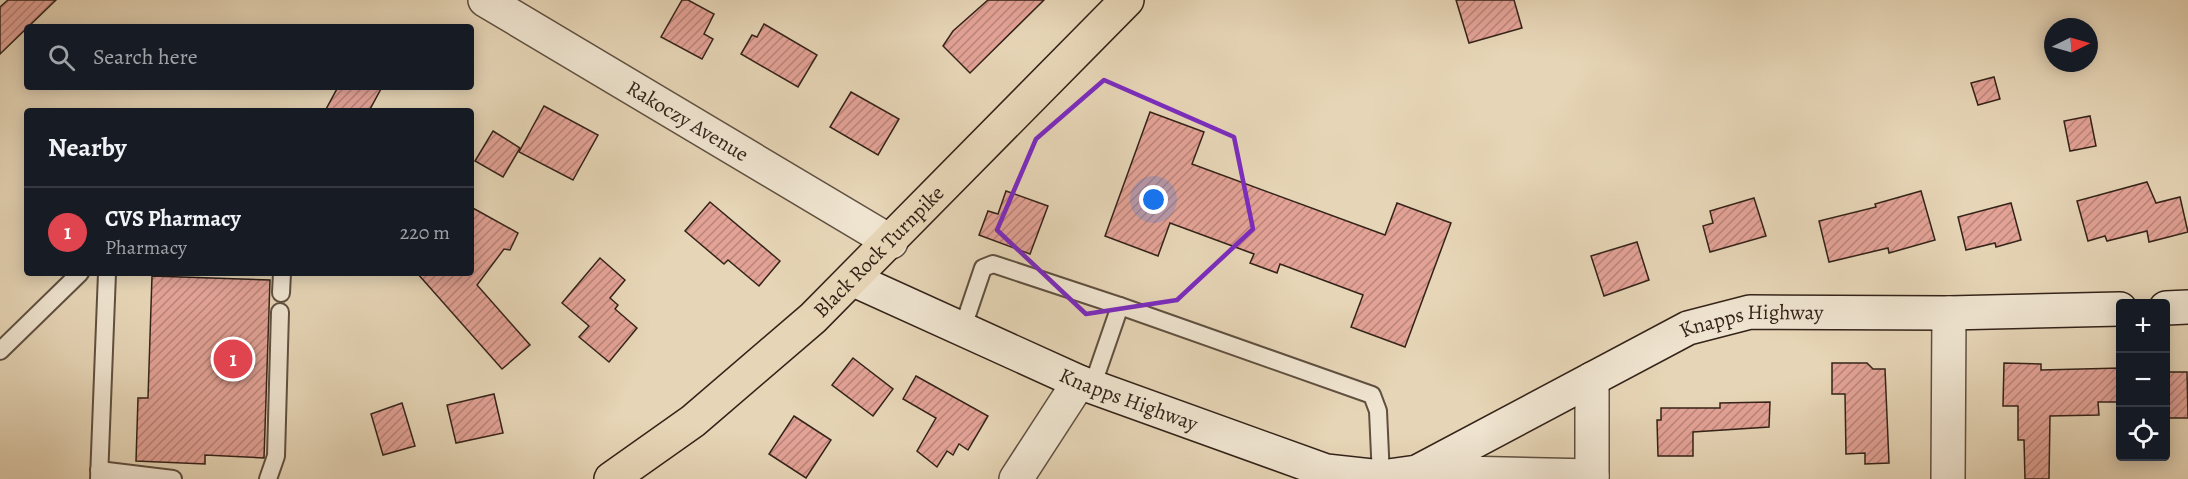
<!DOCTYPE html>
<meta charset="utf-8">
<style>
body{margin:0;font-family:Alegreya,serif;background:#242831;color:#f1f3f6}
.controls{position:absolute;right:18px;bottom:18px;display:grid;overflow:hidden;border-radius:6px;box-shadow:0 3px 15px #0003}
.controls button{width:54px;height:54px;display:grid;place-items:center;padding:0;border:0;border-bottom:2px solid #363941;background:#171b24;color:#f1f3f6;font:30px sans-serif}
.compass{position:absolute;left:2044px;top:18px;width:54px;height:54px;border-radius:50%;background:#171b24;box-shadow:0 3px 15px #0003;rotate:85deg}
.you{position:absolute;left:1154px;top:200px;width:21px;height:21px;margin:-15px;border:4px solid #fff;border-radius:50%;background:#1a73e8;box-shadow:0 0 0 9px #1a73e833}
.badge{display:grid;place-items:center;width:39px;height:39px;border-radius:50%;background:#c59692;color:#fff;font-size:20px;font-weight:700}
.pin{position:absolute;translate:-50% -50%;border:3px solid #fff;box-shadow:0 2px 6px #0006}
.list{margin:0;padding:0;list-style:none}
h2{display:flex;justify-content:space-between;align-items:center;height:78px;margin:0;padding:0 24px;font-size:26px}
h2 small{font-size:20px;font-weight:400;color:#9ea1a6}
.list li{display:grid;grid-template-columns:39px 1fr auto;gap:18px;align-items:center;box-sizing:border-box;height:90px;padding:0 24px;border-top:2px solid #363941}
.list b{display:block;font-size:22px;white-space:nowrap}
.list p{margin:0;font-size:20px;white-space:nowrap;color:#9ea1a6}
.list em{font-size:20px;font-style:normal;color:#9ea1a6}
.icon{flex:none;width:33px;height:33px;fill:none;stroke:currentColor;stroke-width:2;stroke-linecap:round;stroke-linejoin:round}
.map{position:relative;flex:none;width:2188px;height:479px;overflow:hidden}
.search{position:absolute;background:#171b24;box-shadow:0 3px 15px #0003;left:24px;top:24px;width:450px;height:66px;display:flex;align-items:center;gap:15px;box-sizing:border-box;padding:0 21px;border-radius:6px;color:#9ea1a6;font-size:22px}
.panel{position:absolute;background:#171b24;box-shadow:0 3px 15px #0003;left:24px;top:108px;width:450px;height:168px;border-radius:6px}
.map>svg:first-child{display:block}
.building{fill:url(#building-hatch);stroke:#342319;stroke-width:1.5}
.lines{fill:none;stroke-linecap:round;stroke-linejoin:round}
.lane-casing{stroke:#605040;stroke-width:20}
.street-casing{stroke:#605040;stroke-width:36}
.secondary-casing{stroke:#342319;stroke-width:36}
.primary-casing{stroke:#342319;stroke-width:36}
.lane{stroke:#efe4d0;stroke-width:16}
.street{stroke:#efe4d0;stroke-width:33}
.secondary{stroke:#efe4d0;stroke-width:33}
.primary{stroke:#e6d5b6;stroke-width:33}
.marked{fill:none;stroke:#7b2cbf;stroke-width:4.5;stroke-linejoin:round}
.labels{text-anchor:middle;dominant-baseline:central;stroke-width:4.5;stroke-linejoin:round;paint-order:stroke}
.street-label{font-size:21px;fill:#342319;stroke:#efe4d0}
</style>
<div class="map">
<svg width="2188" height="479" viewBox="0 0 2188 479">
<defs>
<pattern id="building-hatch" width="6" height="6" patternUnits="userSpaceOnUse" patternTransform="scale(1.5)"><rect width="6" height="6" fill="#e3a296"/><path d="M-1 1l2-2M0 6l6-6M5 7l2-2" fill="none" stroke="#b9847a"/></pattern>
</defs>
<rect width="100%" height="100%" fill="#e6d5b6"/>
<filter id="stains"><feTurbulence type="fractalNoise" baseFrequency=".00333" numOctaves="4"/><feColorMatrix values="0 0 0 0 .2 0 0 0 0 .09 0 0 0 0 .02 0 0 0 .5 -.17"/></filter>
<radialGradient id="worn" r=".72"><stop offset=".6" stop-color="#630" stop-opacity="0"/><stop offset="1" stop-color="#630" stop-opacity=".3"/></radialGradient>
<g class="building">
<polygon points="8,0 56,0 0,54 0,7"/>
<polygon points="682,0 688,0 714,14 704,34 713,39 702,59 661,37"/>
<polygon points="988,0 1044,0 970,73 943,46 953,31"/>
<polygon points="1456,0 1514,0 1522,28 1469,43"/>
<polygon points="764,24 817,55 798,87 741,54 752,35 757,37"/>
<polygon points="1994,77 2000,99 1978,105 1971,83"/>
<polygon points="338,87 382,87 369,111 325,111"/>
<polygon points="851,92 899,119 878,155 830,127"/>
<polygon points="544,106 598,135 573,180 519,152"/>
<polygon points="1150,112 1204,132 1192,164 1385,235 1397,203 1451,223 1405,347 1351,327 1363,295 1280,264 1277,273 1250,263 1254,254 1170,223 1158,256 1105,236"/>
<polygon points="2090,116 2096,146 2070,151 2064,121"/>
<polygon points="493,131 520,148 503,177 475,161"/>
<polygon points="2147,182 2156,203 2180,197 2188,232 2149,242 2147,231 2107,241 2105,236 2088,241 2077,201"/>
<polygon points="1006,191 1048,206 1030,254 979,235 988,211 998,214"/>
<polygon points="1921,191 1935,240 1889,253 1888,248 1829,262 1819,221 1876,207 1875,204"/>
<polygon points="1754,198 1766,236 1710,252 1703,226 1713,223 1710,211"/>
<polygon points="710,202 780,261 759,286 728,260 724,264 685,231"/>
<polygon points="2011,203 2021,240 1996,247 1995,243 1966,250 1958,217"/>
<polygon points="471,207 518,233 510,250 504,249 477,285 530,345 502,369 417,273 471,273"/>
<polygon points="1637,242 1649,280 1604,296 1591,256"/>
<polygon points="600,258 625,280 610,298 618,305 615,309 637,328 609,362 579,337 589,326 562,303"/>
<polygon points="152,276 270,280 264,458 205,455 205,464 136,461 138,398 148,398"/>
<polygon points="853,358 893,389 873,416 832,385"/>
<polygon points="1832,363 1867,363 1873,369 1885,369 1889,463 1865,464 1865,453 1846,454 1845,394 1832,394"/>
<polygon points="2004,363 2041,364 2041,370 2121,368 2121,402 2098,402 2099,415 2050,416 2049,479 2025,479 2024,440 2018,440 2018,406 2003,406"/>
<polygon points="2166,372 2187,372 2188,418 2166,418"/>
<polygon points="916,376 988,416 968,450 959,444 953,455 947,451 937,467 917,451 936,418 903,399"/>
<polygon points="494,394 503,433 456,443 447,405"/>
<polygon points="1770,402 1769,427 1693,432 1693,456 1658,456 1657,420 1661,420 1661,408 1720,408 1720,403"/>
<polygon points="402,403 415,446 383,455 371,414"/>
<polygon points="794,416 831,440 806,478 769,454"/>
</g>
<g class="lines">
<g class="lane-casing">
<g id="lane">
<polyline points="281,293 282,273"/>
<polyline points="1120,306 1372,395 1378,411 1381,477"/>
<polyline points="962,330 983,268 993,264 1120,306 1092,387"/>
<polyline points="0,351 80,273"/>
<polyline points="99,470 173,479"/>
<polyline points="99,479 107,273"/>
<polyline points="268,479 276,456 280,312"/>
</g>
</g>
<g class="street-casing">
<g id="street">
<path id="s1" d="M485,0L891,242"/>
<polyline points="1016,479 1079,382"/>
<polyline points="1411,479 1417,472 1592,476"/>
<polyline points="1592,479 1592,379"/>
<polyline points="1948,479 1949,313"/>
</g>
</g>
<g class="secondary-casing">
<g id="secondary">
<path id="s2" d="M852,279L1079,382L1326,471L1381,477L1417,472L1688,328L1750,312L1949,313L2120,309"/>
<polyline points="2166,308 2188,307"/>
</g>
</g>
<g class="primary-casing">
<g id="primary">
<path id="s3" d="M611,479L693,421L813,318L1127,0"/>
</g>
</g>
<use href="#lane" class="lane"/>
<use href="#street" class="street"/>
<use href="#secondary" class="secondary"/>
<use href="#primary" class="primary"/>
</g>
<path class="marked" d="M1104,80L1234,137L1253,229L1177,300L1086,314L997,230L1036,139Z"/>
<g class="labels">
<g class="street-label">
<text stroke="none"><textPath href="#s1" startOffset="236">Rakoczy Avenue</textPath></text>
<text stroke="none"><textPath href="#s3" startOffset="352">Black Rock Turnpike</textPath></text>
<text stroke="none"><textPath href="#s2" startOffset="975">Knapps Highway</textPath></text>
<text stroke="none"><textPath href="#s2" startOffset="302">Knapps Highway</textPath></text>
</g>
</g>
<rect width="100%" height="100%" filter="url(#stains)"/>
<rect width="100%" height="100%" fill="url(#worn)"/>
</svg>
<div class="controls">
<button>+</button>
<button>−</button>
<button><svg class="icon" aria-label="locate" viewBox="0 0 24 24"><circle cx="12" cy="12" r="6"/><path d="M12 2v4M12 18v4M2 12h4M18 12h4"/></svg></button>
</div>
<svg class="compass" viewBox="-18 -18 36 36"><path d="M0-13l5 13h-10z" fill="#e53935"/><path d="M0 13l5-13h-10z" fill="#9ea1a6"/></svg>
<div class="you"></div>
<div class="pin badge" style="left:233px;top:359px;background:#e0444e">1</div>
<div class="search"><svg class="icon" aria-label="search" viewBox="0 0 24 24"><circle cx="10" cy="10" r="6"/><path d="M15 15l6 6"/></svg>Search here</div>
<section class="panel">
<h2>Nearby<small></small></h2>
<ul class="list">
<li><span class="badge" style="background:#e0444e">1</span><div><b>CVS Pharmacy</b><p>Pharmacy</p></div><em>220 m</em></li>
</ul>
</section>
</div>
